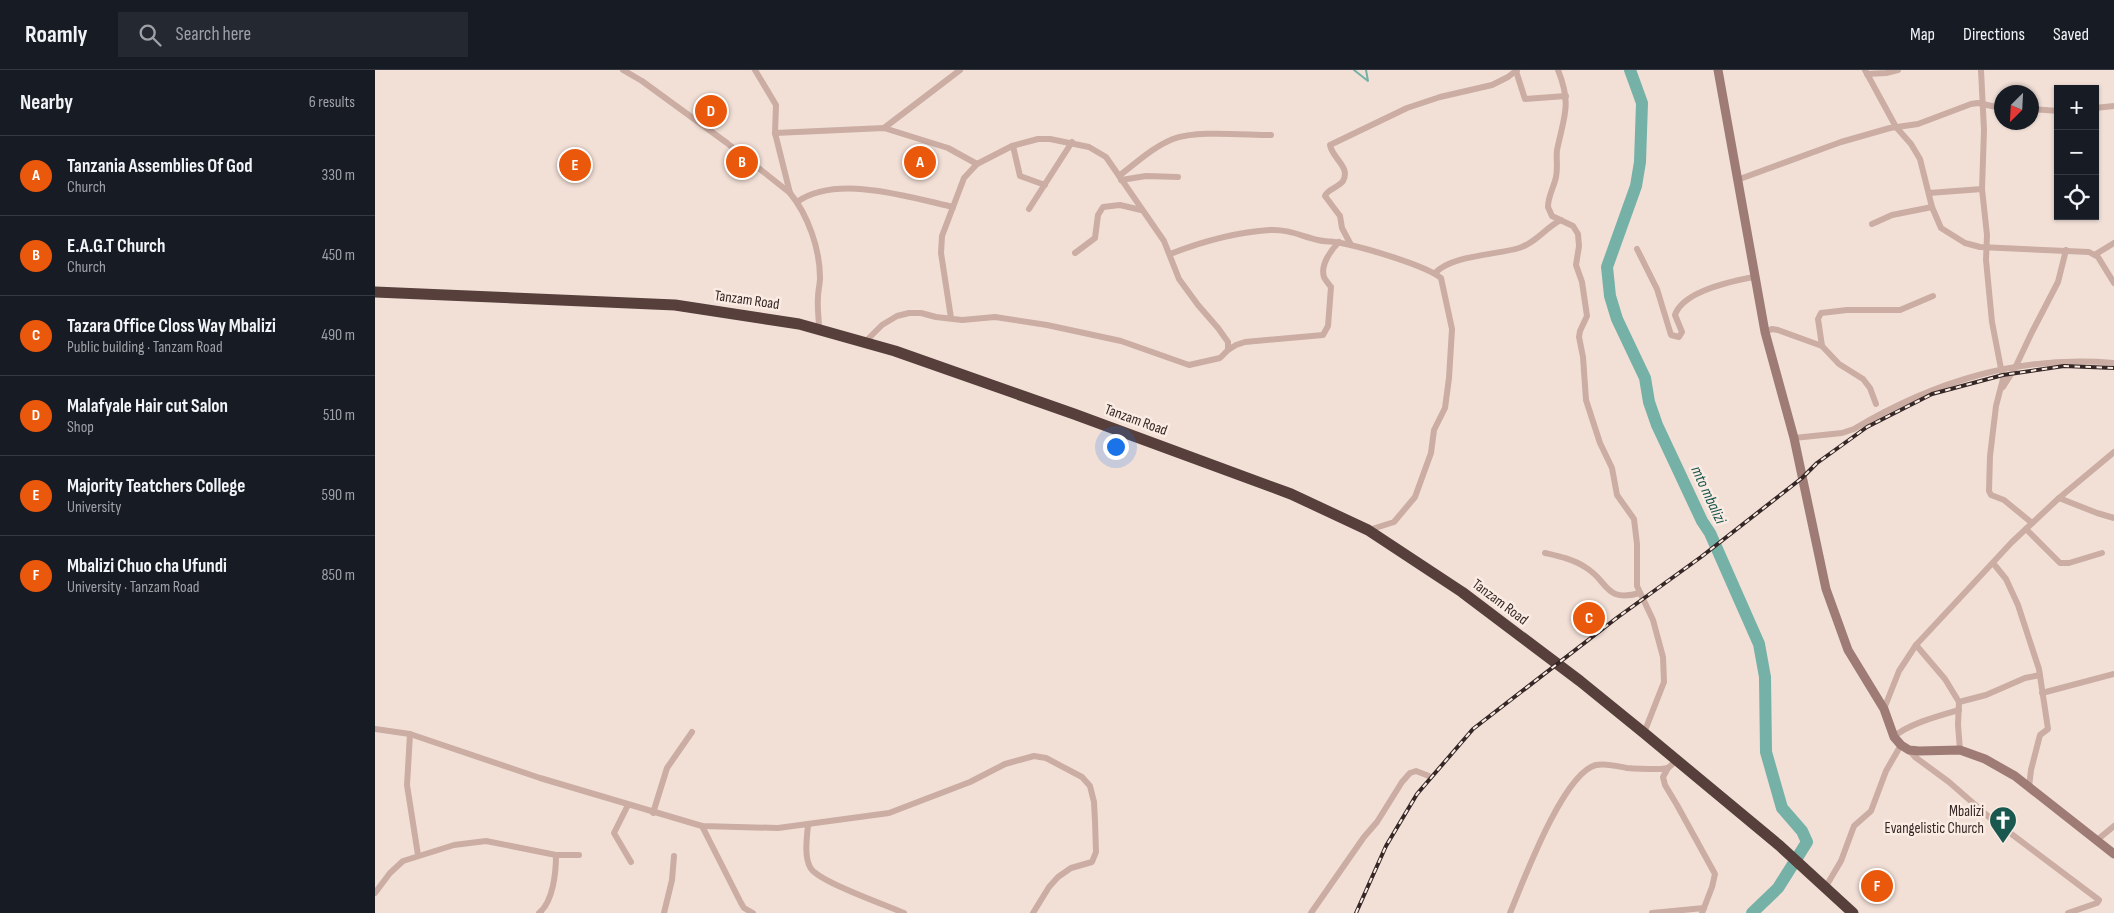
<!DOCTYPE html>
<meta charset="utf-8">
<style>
body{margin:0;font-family:"Sofia Sans Condensed",sans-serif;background:#242831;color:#f1f3f6}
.controls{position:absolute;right:15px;top:15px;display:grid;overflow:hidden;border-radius:0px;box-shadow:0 1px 4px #0004}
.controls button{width:45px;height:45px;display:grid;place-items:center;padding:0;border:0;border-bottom:1px solid #363941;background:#171b24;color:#f1f3f6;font:25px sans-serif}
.compass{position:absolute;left:1619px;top:15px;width:45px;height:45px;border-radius:50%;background:#171b24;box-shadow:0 1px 4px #0004;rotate:204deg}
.you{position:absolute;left:740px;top:376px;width:18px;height:18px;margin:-12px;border:4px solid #fff;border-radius:50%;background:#1a73e8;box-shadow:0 0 0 8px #1a73e833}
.badge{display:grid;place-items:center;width:32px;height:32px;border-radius:50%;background:#ea580c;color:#fff;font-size:16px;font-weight:700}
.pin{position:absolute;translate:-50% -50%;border:2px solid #fff;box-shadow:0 1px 5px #0006}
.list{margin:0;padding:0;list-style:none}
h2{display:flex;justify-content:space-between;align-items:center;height:65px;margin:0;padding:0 20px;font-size:21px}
h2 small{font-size:16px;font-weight:400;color:#9ea1a6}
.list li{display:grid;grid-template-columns:32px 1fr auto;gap:15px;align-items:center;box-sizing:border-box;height:80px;padding:0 20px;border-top:1px solid #363941}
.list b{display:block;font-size:19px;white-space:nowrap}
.list p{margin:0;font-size:16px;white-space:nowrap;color:#9ea1a6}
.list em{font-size:16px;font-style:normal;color:#9ea1a6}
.icon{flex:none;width:28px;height:28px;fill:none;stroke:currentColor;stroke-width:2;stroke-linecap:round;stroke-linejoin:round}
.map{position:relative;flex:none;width:1739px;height:843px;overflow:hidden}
header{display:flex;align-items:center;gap:30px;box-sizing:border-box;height:70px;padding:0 25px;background:#171b24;border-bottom:1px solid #363941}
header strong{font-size:24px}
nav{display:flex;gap:28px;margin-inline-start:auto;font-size:18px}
.search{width:350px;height:45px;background:#242831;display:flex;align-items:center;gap:12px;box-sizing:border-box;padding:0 18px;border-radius:0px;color:#9ea1a6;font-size:19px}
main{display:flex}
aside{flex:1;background:#171b24}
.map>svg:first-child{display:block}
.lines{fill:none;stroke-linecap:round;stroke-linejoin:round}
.stream{stroke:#75b1a6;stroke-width:2}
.river{stroke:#75b1a6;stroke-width:12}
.street{stroke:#cbada3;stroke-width:6}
.secondary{stroke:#9e7b74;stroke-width:9}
.highway{stroke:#573f3c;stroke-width:11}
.rail-casing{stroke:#352725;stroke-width:4}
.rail{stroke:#faebe3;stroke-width:2;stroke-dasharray:5.5;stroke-linecap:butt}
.labels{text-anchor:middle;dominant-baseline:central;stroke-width:5;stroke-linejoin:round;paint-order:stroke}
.street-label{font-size:15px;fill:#352725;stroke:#faebe3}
.poi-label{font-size:15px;fill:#352725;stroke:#faebe3;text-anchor:end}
.water-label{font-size:16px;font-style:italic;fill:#19584f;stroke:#faebe3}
</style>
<header>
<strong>Roamly</strong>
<div class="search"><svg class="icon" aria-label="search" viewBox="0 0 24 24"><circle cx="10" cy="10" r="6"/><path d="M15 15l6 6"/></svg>Search here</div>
<nav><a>Map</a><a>Directions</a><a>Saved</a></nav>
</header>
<main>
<aside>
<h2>Nearby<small>6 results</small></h2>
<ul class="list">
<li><span class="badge">A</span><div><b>Tanzania Assemblies Of God</b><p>Church</p></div><em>330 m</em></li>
<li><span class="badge">B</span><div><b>E.A.G.T Church</b><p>Church</p></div><em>450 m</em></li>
<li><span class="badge">C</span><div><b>Tazara Office Closs Way Mbalizi</b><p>Public building · Tanzam Road</p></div><em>490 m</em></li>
<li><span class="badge">D</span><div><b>Malafyale Hair cut Salon</b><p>Shop</p></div><em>510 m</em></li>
<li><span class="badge">E</span><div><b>Majority Teatchers College</b><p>University</p></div><em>590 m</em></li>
<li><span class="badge">F</span><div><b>Mbalizi Chuo cha Ufundi</b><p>University · Tanzam Road</p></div><em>850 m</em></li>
</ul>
</aside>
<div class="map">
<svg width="1739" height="843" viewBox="0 0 1739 843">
<rect width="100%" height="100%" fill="#f2e0d7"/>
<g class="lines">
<polyline class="stream" points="979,0 993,11 991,0"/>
<polyline class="river" points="1255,0 1267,33 1265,92 1261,116 1232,197 1235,226 1242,249 1270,308 1274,332 1282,355 1327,451 1335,463 1384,574 1390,607 1391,682 1407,738 1427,761 1432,772 1403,818 1377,843"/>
<g class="street">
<path d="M248,0L267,11L352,73L415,123C433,145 445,179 445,208C445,214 443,221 443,227C442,238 444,248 444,259"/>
<polyline points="380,0 401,35 400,63 415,123"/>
<path d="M1183,0C1197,35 1189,46 1182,80C1181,89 1183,98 1181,107C1179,117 1173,126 1173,137L1177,146L1198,156L1203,164L1204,176L1201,195L1207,212L1212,246L1205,261L1204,267L1208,287L1211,330L1225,373L1237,398L1242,425L1259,449L1262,474V516L1278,550L1288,587L1289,612L1269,663"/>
<polyline points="1490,0 1521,57 1536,74 1545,89 1557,137 1566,158 1590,173 1605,177 1714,182 1723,187 1739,213"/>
<polyline points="1606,0 1609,60 1607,119 1612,165 1611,190 1617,252 1628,309 1621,336 1615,386 1614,421 1616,425 1629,430 1657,453"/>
<polyline points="1141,1 1150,29 1191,26"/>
<polyline points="1492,4 1511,3 1523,0"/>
<polyline points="1720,38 1739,36"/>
<polyline points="1656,39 1683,41"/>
<polyline points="509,58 585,0"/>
<polyline points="400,63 509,58 573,78 602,94"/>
<polyline points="638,76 645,106 670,115"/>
<path d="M744,106C761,93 778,77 798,69C822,60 869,65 896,65"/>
<polyline points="746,110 771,106 803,107"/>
<polyline points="1362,110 1466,72 1515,58 1543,54 1596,34 1603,33 1626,38"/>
<polyline points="1554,123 1607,119"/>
<path d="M422,132C462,104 534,127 578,137"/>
<polyline points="654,139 697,72"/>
<polyline points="1497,154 1517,145 1557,137"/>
<path d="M976,175L967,158L965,146L950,126C952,119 963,118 968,111C976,97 957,88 955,75L1032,38L1065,27L1117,15L1133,7L1142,0"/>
<path d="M1262,179L1282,219L1296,265L1304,267L1307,262L1300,245C1308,221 1357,211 1379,207"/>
<polyline points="700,183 720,168 723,145 728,137 745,135 766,140"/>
<path d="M795,184C826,172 861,162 895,160C913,159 926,166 943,170C950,172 958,171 966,173C987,177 1050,195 1066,208L1077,259L1074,308L1070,338L1059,360L1056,383L1040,427L1019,452L994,460"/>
<polyline points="1721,184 1739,173"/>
<path d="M1060,203C1077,185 1121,185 1144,178C1161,173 1171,157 1186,150"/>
<polyline points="1390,262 1397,259 1403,260 1447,276 1464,294 1488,309 1495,318 1501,334"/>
<polyline points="490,272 507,255 522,246 534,243 546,243 561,247 587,250 620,247 672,255 746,271 814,295 845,288 853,280 853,272 843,258 823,235 804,209 789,171 731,87 714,77 675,69 663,69 637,76 602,94 589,108 567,166 566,183 576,248"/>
<polyline points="1447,276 1443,249 1446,243 1472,240 1525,240 1558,226"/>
<path d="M853,280L861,275L870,272L948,265L953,256L956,217C954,214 950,210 949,207C945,195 956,180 964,172"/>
<polyline points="1628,317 1640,298 1657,262 1683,212 1691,180"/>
<path d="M1419,368L1467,363L1479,359C1560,311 1644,285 1739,293"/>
<polyline points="1684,428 1722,443 1739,448"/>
<polyline points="1651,459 1685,493 1694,493 1727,483"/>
<path d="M1170,483C1183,486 1198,489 1210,497C1234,511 1229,533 1265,523"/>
<polyline points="1618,493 1631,509 1643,535 1664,599 1673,659 1665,665 1656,700 1654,717"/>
<polyline points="1541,575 1570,609 1584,632 1583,655 1585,680"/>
<polyline points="1667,623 1739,604"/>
<polyline points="1584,632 1611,625 1650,608 1665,605"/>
<polyline points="1509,639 1524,601 1541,575 1637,472 1684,428 1739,382"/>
<polyline points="0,659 35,664 165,708 327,756 403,758 514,743 595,712 630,694 659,686 671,688 707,707 715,716 719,732 720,751 721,782 717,792 696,798 683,807 674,817 658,843"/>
<polyline points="35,664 32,715 43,785"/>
<path d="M1519,667C1532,654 1567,645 1584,640"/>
<polyline points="1534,680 1540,687 1574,712 1614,747 1724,830 1722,833 1693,843"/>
<polyline points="1293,698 1288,707 1290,715 1302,735 1340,804 1337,817 1327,843"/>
<polyline points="253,735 239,763 256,792"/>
<polyline points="278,743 292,698 317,662"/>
<path d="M433,755C432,767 429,786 435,797C441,811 511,835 529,843"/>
<polyline points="327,756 366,833 369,838 378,843"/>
<polyline points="1722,770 1739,756"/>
<polyline points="1450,818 1466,791 1479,756 1496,741 1511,701 1526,675"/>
<polyline points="0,823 15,803 28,791 79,775 111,771 181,785 204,785"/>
<path d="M164,843C178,832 181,803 181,785"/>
<polyline points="289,843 297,810 299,786"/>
<polyline points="936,843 989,767 1002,752 1027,712 1035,703 1041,701 1054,706"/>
<path d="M1135,843C1148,812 1188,703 1221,695C1231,693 1242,696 1252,698C1263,699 1275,699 1286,699L1293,698L1302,690"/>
<polyline points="1277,843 1329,838"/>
</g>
<polyline class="secondary" points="1343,0 1390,262 1419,368 1451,519 1473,580 1509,639 1519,667 1526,675 1534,680 1544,681 1585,680 1610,689 1640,706 1739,784"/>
<polyline class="highway" points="0,222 300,235 424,254 520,281 699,344 916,424 993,460 1087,522 1205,611 1269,663 1405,776 1478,843"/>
<g class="rail-casing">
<polyline id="rail" points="981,843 1011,776 1042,724 1098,659 1243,547 1326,487 1427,408 1442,393 1492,357 1557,324 1628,305 1689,296 1739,298"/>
</g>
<use href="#rail" class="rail"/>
</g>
<defs>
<g id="church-pin" transform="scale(1.4375)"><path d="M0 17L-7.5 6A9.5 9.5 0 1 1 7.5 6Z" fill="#19584f" stroke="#faebe3"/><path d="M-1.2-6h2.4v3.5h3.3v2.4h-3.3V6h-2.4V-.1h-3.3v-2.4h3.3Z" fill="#fff"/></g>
</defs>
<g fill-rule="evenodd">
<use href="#church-pin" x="1628" y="750"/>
</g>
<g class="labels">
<g class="street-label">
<text transform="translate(372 230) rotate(8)">Tanzam Road</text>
<text transform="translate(761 350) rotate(20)">Tanzam Road</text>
<text transform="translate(1125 532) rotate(37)">Tanzam Road</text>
</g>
<g class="poi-label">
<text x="1609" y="741">Mbalizi<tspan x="1609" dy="17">Evangelistic Church</tspan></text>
</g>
<g class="water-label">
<text transform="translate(1333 425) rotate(65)">mto mbalizi</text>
</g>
</g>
</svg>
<div class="controls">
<button>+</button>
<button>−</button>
<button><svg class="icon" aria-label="locate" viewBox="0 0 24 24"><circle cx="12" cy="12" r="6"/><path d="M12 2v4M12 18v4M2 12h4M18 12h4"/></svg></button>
</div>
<svg class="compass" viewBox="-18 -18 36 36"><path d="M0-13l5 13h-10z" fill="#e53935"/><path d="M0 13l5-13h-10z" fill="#9ea1a6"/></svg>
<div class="you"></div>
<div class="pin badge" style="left:545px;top:92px">A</div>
<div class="pin badge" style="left:367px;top:92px">B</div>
<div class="pin badge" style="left:1214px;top:548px">C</div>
<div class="pin badge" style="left:336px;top:41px">D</div>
<div class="pin badge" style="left:200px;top:95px">E</div>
<div class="pin badge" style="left:1502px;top:816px">F</div>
</div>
</main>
